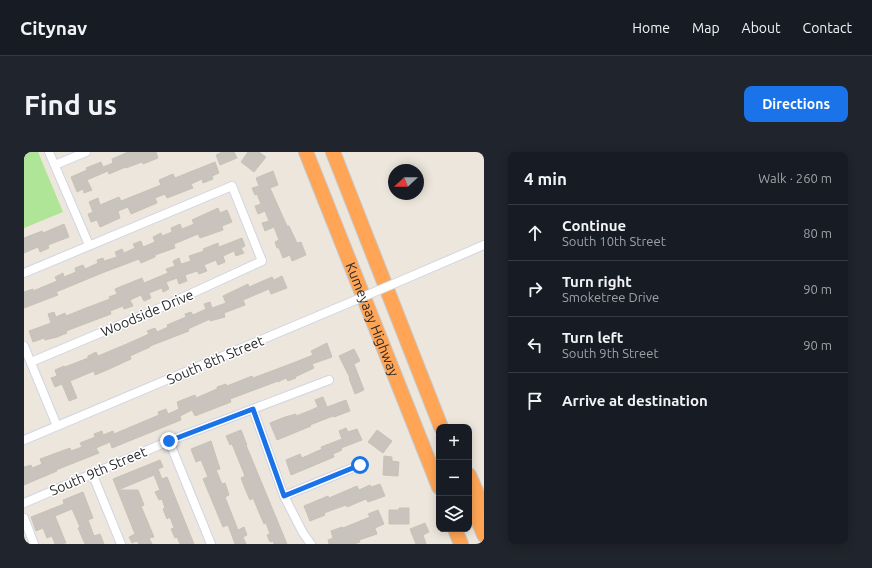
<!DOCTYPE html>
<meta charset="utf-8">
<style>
body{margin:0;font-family:Ubuntu,sans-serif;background:#20242c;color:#f1f3f6}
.controls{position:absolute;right:12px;bottom:12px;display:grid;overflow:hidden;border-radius:8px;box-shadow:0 2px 10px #0003}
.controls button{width:36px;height:36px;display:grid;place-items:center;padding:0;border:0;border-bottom:1px solid #363941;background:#171b24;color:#f1f3f6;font:20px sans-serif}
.compass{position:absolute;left:364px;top:12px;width:36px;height:36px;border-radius:50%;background:#171b24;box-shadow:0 2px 10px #0003;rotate:248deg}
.stop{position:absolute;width:12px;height:12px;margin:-9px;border:3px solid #1a73e8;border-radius:50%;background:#fff}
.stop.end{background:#1a73e8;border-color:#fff;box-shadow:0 1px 4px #0008}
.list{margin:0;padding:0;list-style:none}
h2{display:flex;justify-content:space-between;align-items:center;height:52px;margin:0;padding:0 16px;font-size:17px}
h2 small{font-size:13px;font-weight:400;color:#9ea1a6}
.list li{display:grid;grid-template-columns:26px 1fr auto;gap:12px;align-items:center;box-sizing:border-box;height:56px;padding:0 16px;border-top:1px solid #363941}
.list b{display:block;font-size:15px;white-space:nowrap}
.list p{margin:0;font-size:13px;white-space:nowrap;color:#9ea1a6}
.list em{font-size:13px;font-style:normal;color:#9ea1a6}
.icon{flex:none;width:22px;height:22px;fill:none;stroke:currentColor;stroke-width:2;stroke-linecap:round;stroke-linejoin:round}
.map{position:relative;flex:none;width:460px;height:392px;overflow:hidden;border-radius:8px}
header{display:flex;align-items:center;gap:24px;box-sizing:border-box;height:56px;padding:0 20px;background:#171b24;border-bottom:1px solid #363941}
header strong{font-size:19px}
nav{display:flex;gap:22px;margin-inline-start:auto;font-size:14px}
.intro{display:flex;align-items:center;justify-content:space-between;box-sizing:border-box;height:96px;padding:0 24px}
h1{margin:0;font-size:28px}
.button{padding:10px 18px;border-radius:8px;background:#1a73e8;color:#fff;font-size:14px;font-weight:700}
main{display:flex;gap:24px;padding:0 24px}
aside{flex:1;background:#171b24;border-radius:8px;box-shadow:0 2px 10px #0003}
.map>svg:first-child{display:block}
.green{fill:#afe597}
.building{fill:#c8c3bc;stroke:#c8c2b6}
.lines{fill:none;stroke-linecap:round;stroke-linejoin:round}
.minor-casing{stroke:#d1d4e4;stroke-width:10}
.motorway-casing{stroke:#c8c8c8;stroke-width:16}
.minor{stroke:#fff;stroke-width:8}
.motorway{stroke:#ffa555;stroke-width:14}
.minor-bridge-casing{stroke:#d1d4e4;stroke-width:10;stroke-linecap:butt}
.minor-bridge{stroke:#fff;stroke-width:8}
.route{stroke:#1a73e8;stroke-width:5}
.labels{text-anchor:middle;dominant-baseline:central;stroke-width:3;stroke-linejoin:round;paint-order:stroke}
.street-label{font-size:14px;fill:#2b2b2b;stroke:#fff}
</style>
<header>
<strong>Citynav</strong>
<nav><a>Home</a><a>Map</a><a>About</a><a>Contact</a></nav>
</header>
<div class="intro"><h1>Find us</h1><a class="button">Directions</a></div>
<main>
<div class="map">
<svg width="460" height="392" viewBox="0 0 460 392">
<rect width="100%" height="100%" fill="#ede6dc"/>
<polygon class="green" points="0,0 14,0 39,60 0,76"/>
<g class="building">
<polygon points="104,0 132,0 134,6 119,12 118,10 102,16 102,15 85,22 84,19 63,28 68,38 60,41 59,37 53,40 47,25 63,18 62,16 77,10 79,15 89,11 88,7"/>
<polygon points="198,0 210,0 213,6 196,13 192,3"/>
<polygon points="224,0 235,0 242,5 230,20 217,10"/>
<polygon points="191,10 195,21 188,24 189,27 179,31 178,27 167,32 169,36 143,46 141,42 131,46 133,51 107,62 104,55 94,59 96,66 76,75 73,68 67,70 64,62 69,60 65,50 74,46 76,53 95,45 97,49 137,33 135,28 149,22 151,26"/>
<polygon points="249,19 254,33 246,36 263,74 265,74 273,91 277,90 282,103 268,109 266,103 259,106 255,96 253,96 251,90 255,88 250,75 241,79 238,71 245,69 241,59 234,62 231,54 237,52 233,42 231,43 228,36 235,34 232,26"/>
<polygon points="194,56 196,61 203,58 208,70 198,74 199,78 176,86 174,82 150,92 151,96 131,103 131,105 117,111 115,107 78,121 32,140 34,143 0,156 0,140 9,137 9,139 33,129 31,125 39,121 40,125 52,120 51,116 59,113 61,117 74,111 73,108 79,106 80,109 93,105 91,100 98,97 100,101 111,96 109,92 117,89 119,95 131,90 129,85 137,81 138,84 148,80 147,76 156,72 158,77 170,72 168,68"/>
<polygon points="40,72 45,85 24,93 25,96 16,100 14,95 0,101 0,86 18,79 19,81"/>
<polygon points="218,86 221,94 217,96 220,101 212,104 210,99 199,104 201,110 194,113 192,108 180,113 183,119 175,122 173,119 161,123 163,129 155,132 153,126 142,130 145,137 139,140 138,136 125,141 127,146 120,149 117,143 106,148 109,154 100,157 99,154 86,159 87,162 42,179 43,181 33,185 21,188 20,186 9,190 5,179 27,171 24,162 30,160 32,165 41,161 42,164 62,156 86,147 85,145 93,142 91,137 118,126 120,131 144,121 142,117 151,114 149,109 155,106 157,112 167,109 165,104 180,99 179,97 194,91 195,95"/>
<polygon points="258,124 263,136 247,142 245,137 219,148 221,153 200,161 201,165 186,169 186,167 164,177 165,179 126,194 126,195 106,204 107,207 83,218 71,223 70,219 46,229 53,246 45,249 38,232 31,235 27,226 33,224 31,218 40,214 41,215 64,206 64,204 72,200 74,204 105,191 125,182 123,179 131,176 133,180 144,175 143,173 162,165 161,162 167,160 169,163 182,157 180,152 186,150 188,156 202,151 199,144 224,132 225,135 248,125 250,128"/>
<polygon points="303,191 308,205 288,212 290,216 271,225 272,226 264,229 262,226 254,230 254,229 206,247 207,250 171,264 168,258 156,264 157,268 88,296 86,290 72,296 75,301 32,318 33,319 0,333 0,315 7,313 8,316 18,312 16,307 46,296 47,299 58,295 56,291 71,285 70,282 78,279 79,283 89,279 90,282 135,263 134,260 142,257 144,262 155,257 153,250 171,243 172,246 193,237 193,235 202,232 203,234 228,224 229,226 269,211 289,203 287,199"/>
<polygon points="330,197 336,209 330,212 340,238 331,242 325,226 326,226 315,204"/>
<polygon points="299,245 303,255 322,248 326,259 310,265 309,264 286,273 287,274 253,288 246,271 261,265 272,262 272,264 285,259 294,255 291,248"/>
<polygon points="322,276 324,280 333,277 338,288 317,296 318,298 309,302 310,305 267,323 262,308 276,302 278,306 298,297 297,295 318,287 315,279"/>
<polygon points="217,278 223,293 222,293 263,392 250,392 249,389 246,390 243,383 246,382 242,371 240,372 229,346 226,348 222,339 217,326 221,324 208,292 206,293 202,284"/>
<polygon points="353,278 368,289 359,301 344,290"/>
<polygon points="187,289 196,317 192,318 198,332 201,331 205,343 201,345 214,378 220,375 223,383 219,385 222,392 211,392 204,373 199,375 179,327 184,325 177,308 172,310 167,297"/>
<polygon points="360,304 368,305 368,309 375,310 374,324 359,323"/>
<polygon points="136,308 139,315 134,317 138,327 143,325 170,392 156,392 153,385 151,386 147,377 150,376 146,365 143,367 139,357 141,356 138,347 135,348 131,340 136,338 130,323 94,338 114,338 120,353 117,354 130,385 125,386 128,392 115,392 113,389 108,391 105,385 111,382 89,327"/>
<polygon points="356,332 361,344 344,350 342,347 323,355 322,353 300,361 301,363 286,369 280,354 304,344 305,346 333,334 335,338 346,333 347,335"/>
<polygon points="59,340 69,366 64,368 70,384 76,382 80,392 61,392 54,376 56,375 48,357 31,364 42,391 31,392 28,384 23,386 19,376 12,379 7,365 40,352 39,348"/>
<polygon points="375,356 385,356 385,372 365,372 365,358 375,358"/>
<polygon points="354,358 360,372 351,376 353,382 335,388 336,390 330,392 305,392 304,388 309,386 307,379 318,375 319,376 346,365 344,362"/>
<polygon points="401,371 405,380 399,383 402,392 392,392 386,377"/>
</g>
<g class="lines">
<g class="minor-casing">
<g id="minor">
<polyline points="25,0 65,93"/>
<polyline points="31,13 62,0"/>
<polyline points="0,121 208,34 238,109 138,155 7,210"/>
<polyline points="381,127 460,93"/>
<polyline points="0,194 33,274"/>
<polyline points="229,257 260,344 279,381 287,392"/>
<polyline points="0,288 327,150"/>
<polyline points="145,289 187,392"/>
<polyline points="68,321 97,392"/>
<polyline points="260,344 336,313"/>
<polyline points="0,351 145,289 305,228"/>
<polyline points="0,366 10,392"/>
</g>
</g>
<g class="motorway-casing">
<g id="motorway">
<path id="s1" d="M282,0L415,335"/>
<polyline points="309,0 417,275"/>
<polyline points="445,323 459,355"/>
<polyline points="445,345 460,383"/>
<polyline points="431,377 437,392"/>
</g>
</g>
<use href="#minor" class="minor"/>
<use href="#motorway" class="motorway"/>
<g class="minor-bridge-casing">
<polyline id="minor-bridge" points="327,150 381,127"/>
</g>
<use href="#minor-bridge" class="minor-bridge"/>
</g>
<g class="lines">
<polyline class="route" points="145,289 229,257 260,344 336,313"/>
</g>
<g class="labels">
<g class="street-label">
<text transform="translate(123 161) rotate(-23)">Woodside Drive</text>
<text stroke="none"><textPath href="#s1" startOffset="180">Kumeyaay Highway</textPath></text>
<text transform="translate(191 208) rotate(-23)">South 8th Street</text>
<text transform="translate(74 319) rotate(-23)">South 9th Street</text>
</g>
</g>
</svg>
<div class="controls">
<button>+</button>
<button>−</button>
<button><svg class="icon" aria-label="layers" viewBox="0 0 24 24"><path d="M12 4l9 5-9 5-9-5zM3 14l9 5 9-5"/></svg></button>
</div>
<svg class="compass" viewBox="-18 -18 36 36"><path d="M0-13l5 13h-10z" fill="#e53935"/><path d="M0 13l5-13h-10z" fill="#9ea1a6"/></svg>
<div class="stop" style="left:336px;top:313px"></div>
<div class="stop end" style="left:145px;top:289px"></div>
</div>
<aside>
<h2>4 min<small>Walk · 260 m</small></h2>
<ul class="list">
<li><svg class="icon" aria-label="ahead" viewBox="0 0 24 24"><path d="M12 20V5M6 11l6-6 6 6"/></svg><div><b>Continue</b><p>South 10th Street</p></div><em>80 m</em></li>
<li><svg class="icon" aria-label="right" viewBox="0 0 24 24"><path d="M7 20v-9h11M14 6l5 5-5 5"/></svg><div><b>Turn right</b><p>Smoketree Drive</p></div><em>90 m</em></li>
<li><svg class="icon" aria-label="left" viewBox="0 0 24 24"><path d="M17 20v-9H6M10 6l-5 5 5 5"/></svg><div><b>Turn left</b><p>South 9th Street</p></div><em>90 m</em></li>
<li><svg class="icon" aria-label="arrive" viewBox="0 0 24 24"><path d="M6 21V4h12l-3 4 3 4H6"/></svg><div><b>Arrive at destination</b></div></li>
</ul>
</aside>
</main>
